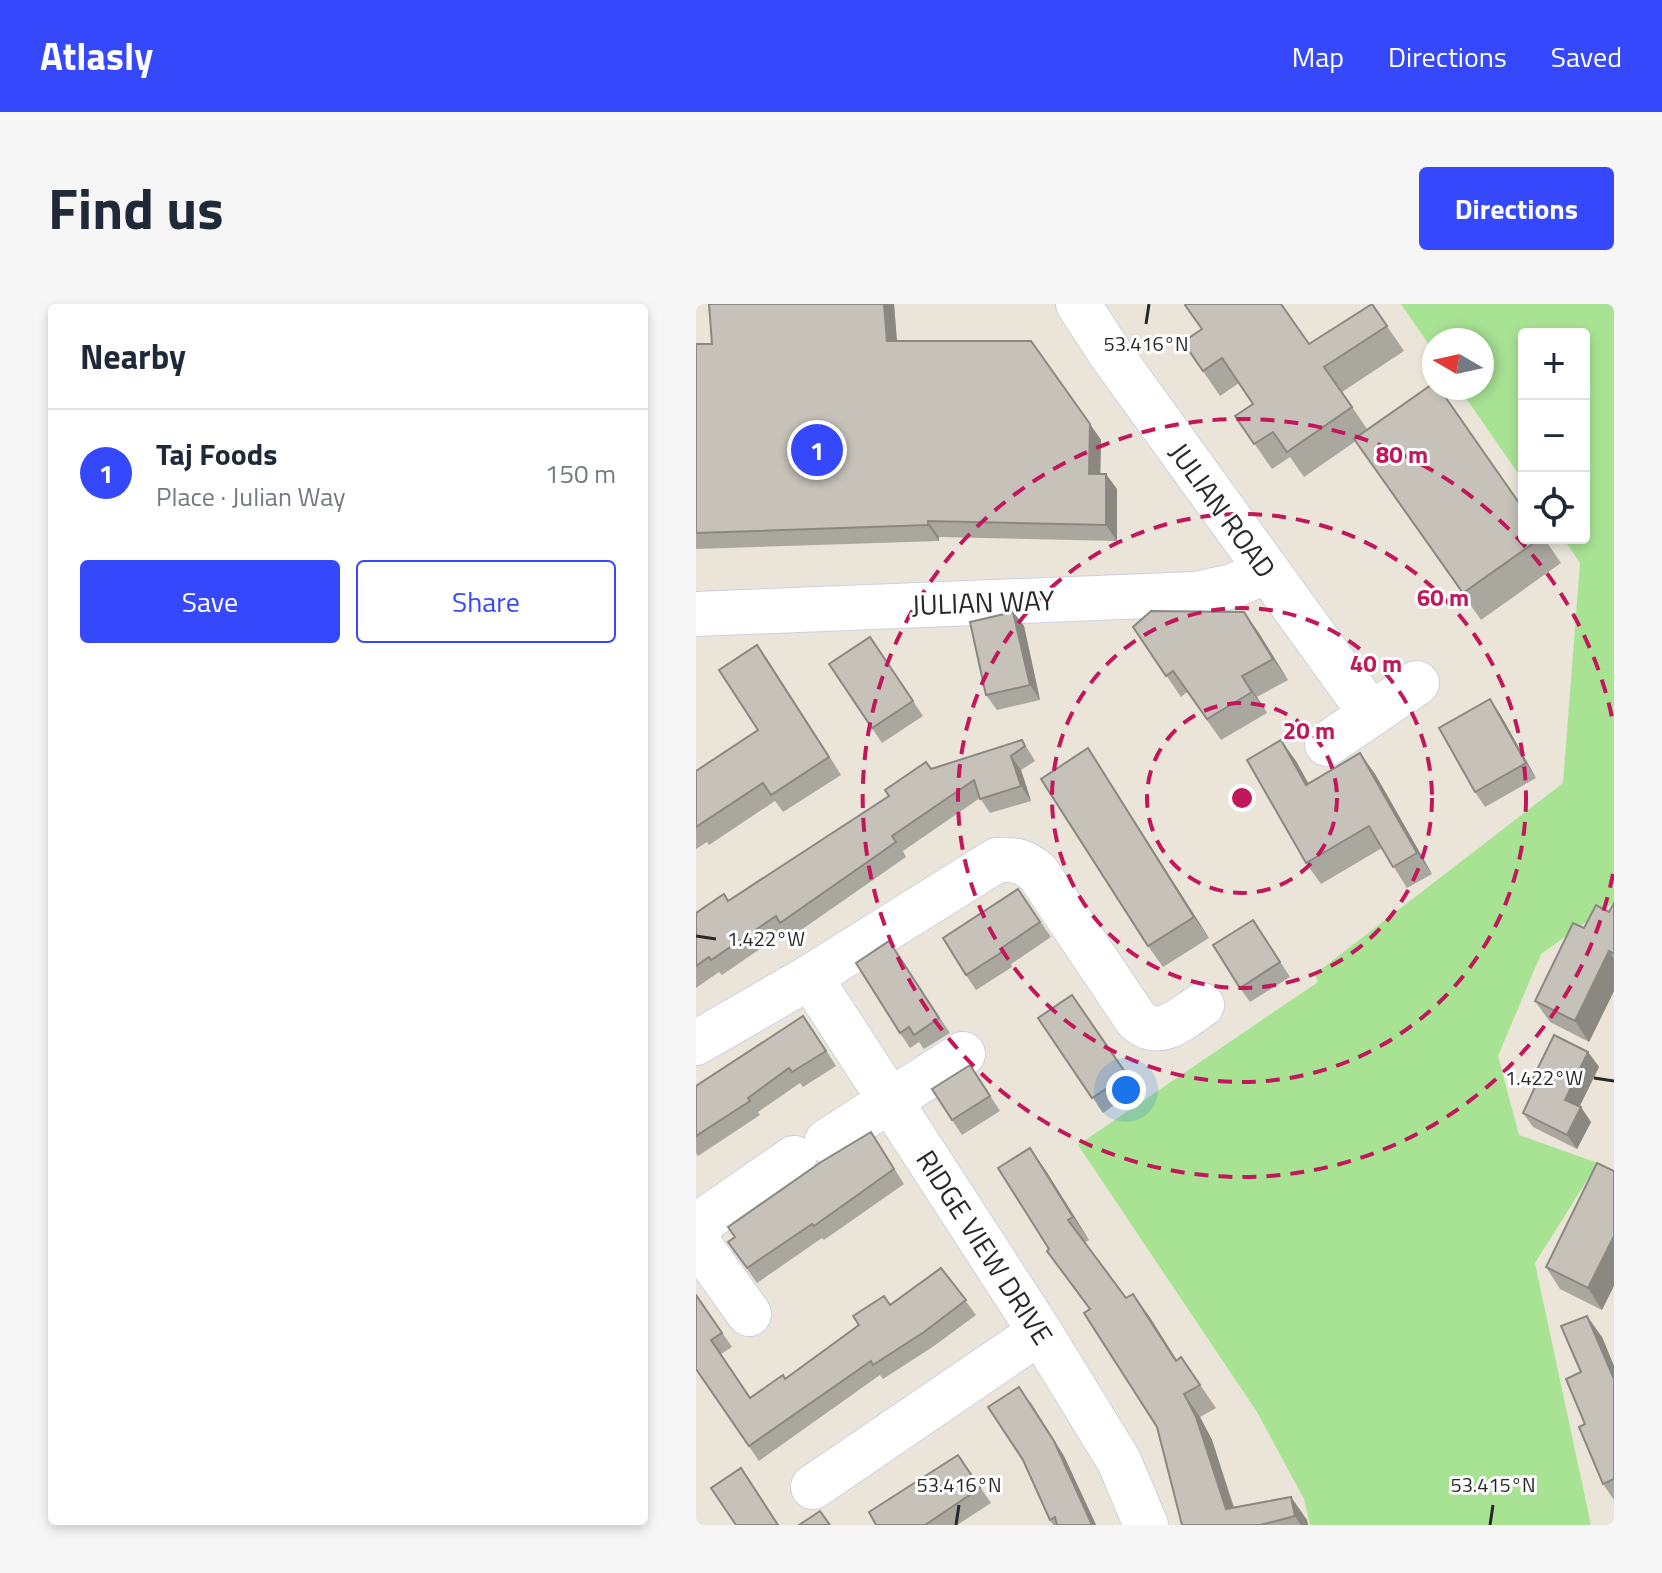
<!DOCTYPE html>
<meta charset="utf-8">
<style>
body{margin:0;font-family:"Titillium Web",sans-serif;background:#f6f6f7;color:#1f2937}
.controls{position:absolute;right:24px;top:24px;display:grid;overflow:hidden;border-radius:8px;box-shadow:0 4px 12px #0003}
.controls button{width:72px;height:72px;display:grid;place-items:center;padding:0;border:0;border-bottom:2px solid #e0e1e3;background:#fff;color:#1f2937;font:40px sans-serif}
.compass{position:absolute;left:726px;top:24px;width:72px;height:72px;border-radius:50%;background:#fff;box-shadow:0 4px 12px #0003;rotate:279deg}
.you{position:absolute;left:430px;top:786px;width:28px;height:28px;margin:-20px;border:6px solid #fff;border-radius:50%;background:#1a73e8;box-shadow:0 0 0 12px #1a73e833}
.badge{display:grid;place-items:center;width:52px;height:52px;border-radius:50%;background:#3648fb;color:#fff;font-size:26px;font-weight:700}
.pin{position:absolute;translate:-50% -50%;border:4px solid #fff;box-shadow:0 2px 8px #0006}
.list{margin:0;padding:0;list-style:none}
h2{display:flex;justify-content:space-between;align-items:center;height:104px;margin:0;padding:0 32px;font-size:34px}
h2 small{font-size:26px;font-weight:400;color:#747a83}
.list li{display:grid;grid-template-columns:52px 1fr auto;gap:24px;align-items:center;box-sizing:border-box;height:128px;padding:0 32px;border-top:2px solid #e0e1e3}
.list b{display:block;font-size:30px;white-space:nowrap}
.list p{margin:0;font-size:26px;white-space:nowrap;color:#747a83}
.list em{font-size:26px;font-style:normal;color:#747a83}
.actions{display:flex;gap:16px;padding:24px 32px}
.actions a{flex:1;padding:18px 0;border:2px solid #3648fb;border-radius:8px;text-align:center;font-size:28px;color:#3648fb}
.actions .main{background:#3648fb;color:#fff}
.icon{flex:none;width:44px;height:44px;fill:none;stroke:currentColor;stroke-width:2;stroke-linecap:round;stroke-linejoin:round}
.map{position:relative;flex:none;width:918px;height:1221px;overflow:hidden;border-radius:8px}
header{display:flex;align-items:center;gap:48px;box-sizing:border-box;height:112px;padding:0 40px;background:#3648fb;color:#fff}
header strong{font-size:38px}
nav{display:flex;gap:44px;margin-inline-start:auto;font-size:28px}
.intro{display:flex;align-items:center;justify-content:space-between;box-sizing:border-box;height:192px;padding:0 48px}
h1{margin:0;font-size:56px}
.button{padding:20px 36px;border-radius:8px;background:#3648fb;color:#fff;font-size:28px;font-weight:700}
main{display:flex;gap:48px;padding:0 48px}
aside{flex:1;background:#fff;border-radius:8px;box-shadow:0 4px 12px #0003}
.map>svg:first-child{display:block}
.green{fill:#a8e394}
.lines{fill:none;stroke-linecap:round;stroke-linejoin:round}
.minor-casing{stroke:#ced0e2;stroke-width:46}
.minor{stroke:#fff;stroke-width:44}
.wall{fill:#aaa79f}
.shaded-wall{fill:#8b8882}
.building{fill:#c6c2b9;stroke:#8b8882;stroke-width:2}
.ticks{fill:none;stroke:#282828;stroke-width:3}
.ring{fill:none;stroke:#c2185b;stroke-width:4;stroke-dasharray:14 10}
.labels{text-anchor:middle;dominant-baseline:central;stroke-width:6;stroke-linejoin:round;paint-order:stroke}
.street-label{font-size:28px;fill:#282828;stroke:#fff}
.ticks-label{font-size:20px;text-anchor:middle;fill:#282828;stroke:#fff;stroke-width:6;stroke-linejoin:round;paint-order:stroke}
.centre{fill:#c2185b;stroke:#fff;stroke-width:4}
.ring-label{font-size:24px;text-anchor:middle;font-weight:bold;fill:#c2185b;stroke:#fff;stroke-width:6;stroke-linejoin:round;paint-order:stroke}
</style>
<header>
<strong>Atlasly</strong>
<nav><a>Map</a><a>Directions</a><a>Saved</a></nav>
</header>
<div class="intro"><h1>Find us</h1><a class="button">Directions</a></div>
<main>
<aside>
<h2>Nearby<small></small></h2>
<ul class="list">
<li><span class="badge">1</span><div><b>Taj Foods</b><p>Place · Julian Way</p></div><em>150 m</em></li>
</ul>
<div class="actions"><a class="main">Save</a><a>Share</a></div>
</aside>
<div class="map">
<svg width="918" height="1221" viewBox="0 0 918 1221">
<rect width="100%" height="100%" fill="#ebe5d9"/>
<polygon class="green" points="705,0 918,0 918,598 845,650 802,752 823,831 902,859 839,959 895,1221 614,1221 608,1195 561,1108 382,841 622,678 619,670 867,479 884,259 867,234 888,234 888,30 828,30 828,178 763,84 786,84 786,36 738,36 738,48"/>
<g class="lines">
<g class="minor-casing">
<g id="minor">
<polyline points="382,0 414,49 675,410"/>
<polyline points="0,310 500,290 537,282 571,267"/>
<polyline points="631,440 721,379"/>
<polyline points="114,673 344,1028 423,1157 450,1221"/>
<path d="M0,739L114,673L301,556C319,555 328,557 342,569L440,715C463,737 485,715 506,701"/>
<polyline points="131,837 267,750"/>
<polyline points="53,1010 5,943 2,930 6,918 98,854"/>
<polyline points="117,1183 344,1028"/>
</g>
</g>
<use href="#minor" class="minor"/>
</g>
<g class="wall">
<polygon points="13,0 198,0 201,37 335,37 405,136 404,170 421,185 421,237 243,233 243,237 0,245 0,40 16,40"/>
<polygon points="676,0 708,47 646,88 671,125 828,234 848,234 865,259 785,316 660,137 608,173 594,153 576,165 539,112 557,100 543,79 524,92 487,38 613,40"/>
<polygon points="317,308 328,322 344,396 301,406 290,391"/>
<polygon points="548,308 592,376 561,393 571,409 525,436 491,388 485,393 437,323"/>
<polygon points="174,333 227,412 186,439 176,424"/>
<polygon points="61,341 145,471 87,508 79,497 13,541 11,538 0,545 0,467 62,426"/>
<polygon points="804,410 840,474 789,503 779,488"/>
<polygon points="326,436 339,457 325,466 335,497 294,509 284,494 207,547 210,553 95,633 90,627 26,671 23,668 0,684 0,609 32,597 235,465"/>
<polygon points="392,444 406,466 513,634 467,663 452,642"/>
<polygon points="664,449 679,470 736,570 711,584 686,544 625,580 610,559 600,457 612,480"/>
<polygon points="322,585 355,633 315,660 316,663 280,686 270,671"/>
<polygon points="918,599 918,687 893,738 854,718 839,697 888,624 913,608"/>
<polygon points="567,631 594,673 554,698 544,684"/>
<polygon points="193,637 254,729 228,745 223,738 214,744 204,729"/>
<polygon points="376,691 441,785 407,809 342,714"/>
<polygon points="117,726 140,762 107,783 104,779 62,808 64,811 2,852 0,849 0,782"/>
<polygon points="892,748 903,763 883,802 895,818 881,845 837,823 827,809 838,786 834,780"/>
<polygon points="274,761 304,807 266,831 256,816"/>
<polygon points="175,828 208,880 128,936 126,934 61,979 32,938"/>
<polygon points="334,844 350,867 393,936 388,939 430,994 453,1012 481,1057 485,1053 520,1104 504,1113 516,1136 538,1203 595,1193 611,1216 612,1221 486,1221 461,1123 393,1005 351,947 353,945"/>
<polygon points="918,867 906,1006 864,985 850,963"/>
<polygon points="245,964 280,1011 238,1042 187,1075 184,1071 63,1157 0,1065 0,990 36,1043 25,1050 54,1093 89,1075"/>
<polygon points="906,1033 918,1062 918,1196 907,1180 885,1068"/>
<polygon points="334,1097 368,1152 400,1221 357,1221 354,1216"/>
<polygon points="262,1151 295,1199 261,1221 180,1221"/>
</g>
<g class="shaded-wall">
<polygon points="188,0 198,0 202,52 191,37"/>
<polygon points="394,120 405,136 404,185 393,170"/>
<polygon points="410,170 421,185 421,237 410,221"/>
<polygon points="232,217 243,233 243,237 232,221"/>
<polygon points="317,308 328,322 344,396 334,381"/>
<polygon points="548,308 563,329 592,376 577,355"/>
<polygon points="61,341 73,358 145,471 133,453"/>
<polygon points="546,372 561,393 571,409 556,388"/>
<polygon points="794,395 804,410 840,474 830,459"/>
<polygon points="585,436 600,457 625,502 610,481"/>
<polygon points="392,444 406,466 513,634 498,613"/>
<polygon points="664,449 679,470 736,570 721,549"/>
<polygon points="315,452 325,466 335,497 325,482"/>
<polygon points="913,647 918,655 918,687 893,738 879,717"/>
<polygon points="892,748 903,763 880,810 869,796"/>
<polygon points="885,803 895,818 881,845 871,831"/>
<polygon points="334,844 350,867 393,936 377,913"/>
<polygon points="918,932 918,982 906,1006 892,984"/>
<polygon points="437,990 453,1012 496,1080 480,1057"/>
<polygon points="891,1012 906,1033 918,1062 918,1075"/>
<polygon points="323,1083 368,1152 400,1221 396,1221"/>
<polygon points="488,1090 504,1113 516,1136 543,1221 530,1205"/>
<polygon points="595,1193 611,1216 612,1221 605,1221 599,1212"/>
</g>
<g class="building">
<polygon points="13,0 188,0 191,37 335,37 394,120 393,170 410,170 410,221 232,217 232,221 0,229 0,40 16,40"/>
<polygon points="490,0 585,0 613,40 676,0 691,22 628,63 656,103 591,148 577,128 558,140 539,112 557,100 526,54 507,67 487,38 506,25 489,1"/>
<polygon points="738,79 738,84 743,84 828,206 828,234 845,234 767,289 658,135"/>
<polygon points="455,307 548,308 577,355 546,372 556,388 511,415 477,367 470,372 437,323"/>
<polygon points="317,308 334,381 290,391 274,318"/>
<polygon points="174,333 217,397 176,424 133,360"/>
<polygon points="61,341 133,453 75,491 67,479 0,523 0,467 62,426 23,366"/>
<polygon points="794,395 830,459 779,488 743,424"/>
<polygon points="326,436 329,442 315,452 325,482 284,495 278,476 196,532 200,538 84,619 80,612 15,656 13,653 0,662 0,609 28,590 32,597 193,492 189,486 230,458 235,465"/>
<polygon points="585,436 610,481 664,449 721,549 697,563 673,522 610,559 551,456"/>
<polygon points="392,444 498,613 452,642 345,475"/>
<polygon points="322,585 344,618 304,645 306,648 270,671 247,634"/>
<polygon points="918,599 918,650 913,647 879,717 839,697 877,619 888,624 900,601 913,608"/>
<polygon points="557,616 584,658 544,684 517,641"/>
<polygon points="193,637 243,714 218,731 213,723 204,729 160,659"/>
<polygon points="376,691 431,771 396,794 342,714"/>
<polygon points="107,712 130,747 96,768 93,764 52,794 54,797 0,832 0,782"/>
<polygon points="858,731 892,748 869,796 885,803 871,831 827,809 839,783 834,780"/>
<polygon points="274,761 294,792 256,816 236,785"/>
<polygon points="175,828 198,865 118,922 116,920 51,964 32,938 39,933 32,923 125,858"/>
<polygon points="334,844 377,913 372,916 430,994 437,990 480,1057 485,1053 504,1081 488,1090 500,1113 530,1205 595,1193 599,1212 564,1221 486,1221 461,1123 388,1009 394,1005 351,947 353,945 302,864"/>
<polygon points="901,859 918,867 918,932 892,984 850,963"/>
<polygon points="245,964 270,996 228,1028 177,1061 175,1057 53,1142 0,1065 0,991 26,1029 15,1036 54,1094 87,1071 89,1075 163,1021 157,1012 188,992 194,1001"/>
<polygon points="891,1012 918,1075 918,1175 907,1180 883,1123 889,1120 870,1075 885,1068 865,1022"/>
<polygon points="323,1083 358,1137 396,1221 361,1221 359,1213 354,1216 327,1156 292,1103"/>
<polygon points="262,1151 284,1184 229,1221 180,1221 173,1208"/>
<polygon points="45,1164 82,1221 40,1221 15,1184"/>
<polygon points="124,1207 134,1221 103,1221"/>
</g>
<path class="ticks" d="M450,20L453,0M0,632L20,635M898,774L918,777M260,1221L263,1201M794,1221L797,1201"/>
<g class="ring">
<circle cx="546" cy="494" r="95"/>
<circle cx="546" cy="494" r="190"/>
<circle cx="546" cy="494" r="284"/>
<path d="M917 570A379 379 0 1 1 917 418"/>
</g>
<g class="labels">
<g class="street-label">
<text transform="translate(527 206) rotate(54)">JULIAN ROAD</text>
<text transform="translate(287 298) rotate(-2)">JULIAN WAY</text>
<text transform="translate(289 943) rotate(57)">RIDGE VIEW DRIVE</text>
</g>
</g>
<g class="ticks-label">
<text x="450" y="47">53.416°N</text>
<text x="70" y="642">1.422°W</text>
<text x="848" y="781">1.422°W</text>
<text x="263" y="1188">53.416°N</text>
<text x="797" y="1188">53.415°N</text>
</g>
<circle cx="546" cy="494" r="12" class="centre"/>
<g class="ring-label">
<text x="706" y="159">80 m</text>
<text x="747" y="302">60 m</text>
<text x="680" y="368">40 m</text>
<text x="613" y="435">20 m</text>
</g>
</svg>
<div class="controls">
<button>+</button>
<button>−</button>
<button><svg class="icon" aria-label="locate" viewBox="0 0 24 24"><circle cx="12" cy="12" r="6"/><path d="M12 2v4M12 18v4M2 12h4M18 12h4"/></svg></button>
</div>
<svg class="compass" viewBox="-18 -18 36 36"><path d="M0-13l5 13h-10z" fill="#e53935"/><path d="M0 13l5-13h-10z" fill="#747a83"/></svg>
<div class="you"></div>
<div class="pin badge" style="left:121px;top:146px">1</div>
</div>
</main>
